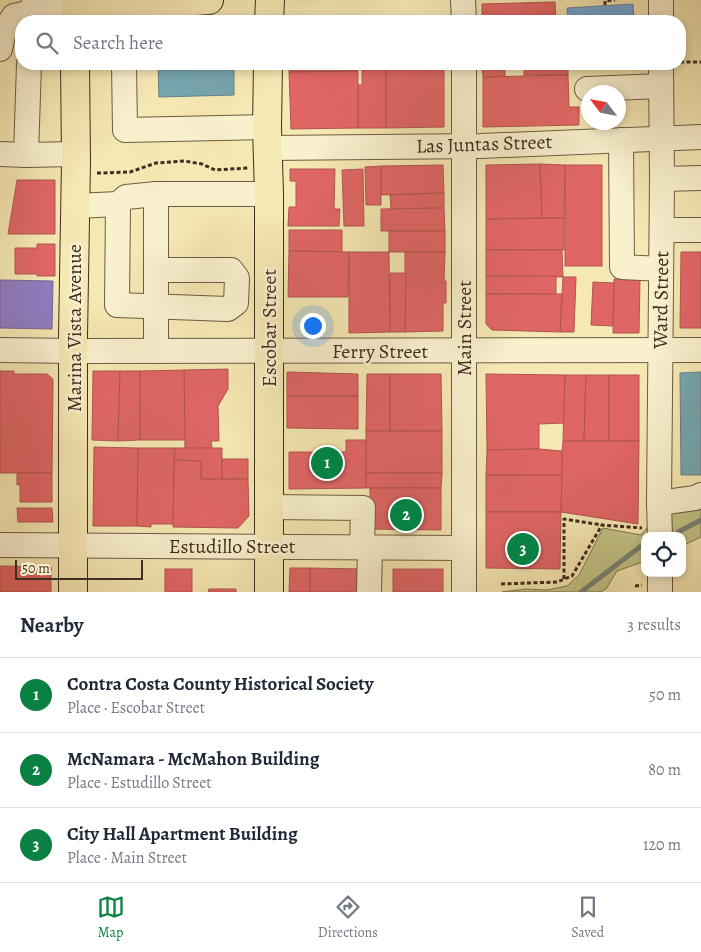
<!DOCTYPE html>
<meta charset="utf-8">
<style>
body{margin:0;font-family:Alegreya,serif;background:#f2f2f3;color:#1f2937}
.controls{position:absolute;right:15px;bottom:15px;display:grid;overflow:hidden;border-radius:10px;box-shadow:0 2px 8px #0003}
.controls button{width:45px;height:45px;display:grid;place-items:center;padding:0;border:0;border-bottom:1px solid #e0e1e3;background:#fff;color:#1f2937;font:25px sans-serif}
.compass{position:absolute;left:581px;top:85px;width:45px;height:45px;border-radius:50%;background:#fff;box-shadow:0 2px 8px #0003;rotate:302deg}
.scale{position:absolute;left:15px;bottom:12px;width:128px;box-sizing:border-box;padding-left:5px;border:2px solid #402e1e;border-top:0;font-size:14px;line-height:18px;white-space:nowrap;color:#402e1e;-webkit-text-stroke:4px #f9f0ce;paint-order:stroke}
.you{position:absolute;left:312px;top:325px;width:18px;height:18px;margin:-12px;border:4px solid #fff;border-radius:50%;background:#1a73e8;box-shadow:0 0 0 8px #1a73e833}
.badge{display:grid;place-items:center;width:32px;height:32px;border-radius:50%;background:#0b8043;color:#fff;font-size:16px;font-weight:700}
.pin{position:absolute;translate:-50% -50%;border:2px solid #fff;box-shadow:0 1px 5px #0006}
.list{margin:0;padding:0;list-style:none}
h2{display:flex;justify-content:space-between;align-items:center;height:65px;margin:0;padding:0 20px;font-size:21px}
h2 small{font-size:16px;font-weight:400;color:#747a83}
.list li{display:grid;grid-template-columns:32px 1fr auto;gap:15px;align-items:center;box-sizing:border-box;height:75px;padding:0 20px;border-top:1px solid #e0e1e3}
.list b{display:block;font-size:19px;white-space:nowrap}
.list p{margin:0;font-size:16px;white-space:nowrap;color:#747a83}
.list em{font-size:16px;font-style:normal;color:#747a83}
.icon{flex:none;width:28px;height:28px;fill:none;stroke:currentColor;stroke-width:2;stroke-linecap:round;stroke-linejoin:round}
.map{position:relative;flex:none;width:701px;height:592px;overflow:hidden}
.search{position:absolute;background:#fff;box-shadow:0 2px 8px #0003;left:15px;right:15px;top:15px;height:55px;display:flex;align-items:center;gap:12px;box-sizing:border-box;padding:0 18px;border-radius:20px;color:#747a83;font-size:19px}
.sheet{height:290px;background:#fff}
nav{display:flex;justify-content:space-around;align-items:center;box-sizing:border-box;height:70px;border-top:1px solid #e0e1e3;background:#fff;font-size:14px;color:#747a83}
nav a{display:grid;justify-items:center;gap:2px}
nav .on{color:#0b8043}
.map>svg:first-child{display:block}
.green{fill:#c4c487;stroke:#827952}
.shops{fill:#e06666;stroke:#b05550}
.offices{fill:#8e7cc3;stroke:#776592}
.schools{fill:#6fa8dc;stroke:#6183a3}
.public{fill:#76a5af;stroke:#668184}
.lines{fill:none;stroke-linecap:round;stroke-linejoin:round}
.stream{stroke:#788676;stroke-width:5}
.minor-casing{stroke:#6e5c43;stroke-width:26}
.major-casing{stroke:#402e1e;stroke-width:30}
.path{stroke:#402e1e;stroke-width:3;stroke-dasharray:4 2.5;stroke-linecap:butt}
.minor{stroke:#f9f0ce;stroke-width:24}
.major{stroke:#f6e8b3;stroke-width:28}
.labels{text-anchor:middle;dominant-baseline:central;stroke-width:5;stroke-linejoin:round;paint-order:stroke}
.street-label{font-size:20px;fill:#402e1e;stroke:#f9f0ce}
</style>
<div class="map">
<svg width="701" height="592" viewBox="0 0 701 592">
<rect width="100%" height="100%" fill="#f6e8b3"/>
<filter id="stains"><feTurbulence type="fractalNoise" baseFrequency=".004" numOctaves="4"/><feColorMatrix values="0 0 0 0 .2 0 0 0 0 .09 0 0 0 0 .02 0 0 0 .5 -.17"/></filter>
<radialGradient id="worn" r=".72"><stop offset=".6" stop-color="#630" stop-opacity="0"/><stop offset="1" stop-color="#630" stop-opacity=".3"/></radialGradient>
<polygon class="green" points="701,496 701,537 682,546 682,536 645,536 645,561 617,571 606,589 600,592 502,592 525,589 547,590 567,586 579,575 603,528 641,535 659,514"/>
<g class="shops">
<polygon points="555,2 556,21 482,21 482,4"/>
<polygon points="289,64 358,64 358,71 289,72"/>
<polygon points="365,64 386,64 386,128 358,128 358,85 362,85 362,70 365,70"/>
<polygon points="386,64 444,64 444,127 386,128"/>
<polygon points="482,64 505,64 505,76 483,77"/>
<rect x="524" y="64" width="44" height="11"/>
<polygon points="358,71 358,128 291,129 289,72"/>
<polygon points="568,75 569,107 579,107 579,125 483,127 483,77"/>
<polygon points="540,164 542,218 486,219 486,165"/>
<polygon points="540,164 565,165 564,218 542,218"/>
<polygon points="443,165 444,193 381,195 381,166"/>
<rect x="565" y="165" width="37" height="101"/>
<polygon points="381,166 381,205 366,205 365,167"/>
<polygon points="290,169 335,169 334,209 340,209 339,226 288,226 289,207 296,207 296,181 290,181"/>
<polygon points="363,169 364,226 344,226 342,170"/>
<polygon points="17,180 55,180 55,234 8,234"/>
<polygon points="444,193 444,208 391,209 390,195"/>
<polygon points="444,208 445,231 381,231 381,209"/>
<polygon points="564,218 564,250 486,250 486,219"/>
<polygon points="289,230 342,230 342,252 289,251"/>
<rect x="389" y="231" width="56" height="21"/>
<polygon points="37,244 55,244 55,276 37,276 37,274 15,274 15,248 37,248"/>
<polygon points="486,250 562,250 563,277 486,276"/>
<polygon points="289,251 349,252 348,297 288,297"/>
<polygon points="349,252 389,252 390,332 349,333"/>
<polygon points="405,252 445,252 444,281 446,281 446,303 443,303 443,331 405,332"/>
<polygon points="681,252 701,252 701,328 680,328"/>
<polygon points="390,273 406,273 405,332 390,332"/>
<rect x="486" y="276" width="70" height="18"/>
<polygon points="563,277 576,277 574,332 560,332"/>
<polygon points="614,279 640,280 639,333 613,333"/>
<polygon points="593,282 614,283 613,326 591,325"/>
<polygon points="486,294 562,294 560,332 492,330 486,324"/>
<polygon points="228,369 228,389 218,406 219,441 211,441 212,448 185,449 184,370"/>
<polygon points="184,370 185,440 140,440 140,371"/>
<polygon points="0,371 14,371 14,374 47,374 53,379 52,473 0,473"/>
<polygon points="93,371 120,371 118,441 92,440"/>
<polygon points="120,371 140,371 140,440 118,441"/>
<polygon points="287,372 358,374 358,396 287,396"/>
<polygon points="367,374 390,374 390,431 366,431"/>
<polygon points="390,374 441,374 442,431 390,431"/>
<polygon points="486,374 565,375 564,423 539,424 539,449 487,450"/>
<polygon points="565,375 586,375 584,441 563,441"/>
<polygon points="586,375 609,375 609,441 584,441"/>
<rect x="609" y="375" width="30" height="66"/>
<polygon points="287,396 358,396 358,429 287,428"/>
<rect x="366" y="431" width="76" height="42"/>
<polygon points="346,440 366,440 366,488 289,489 289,452 346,452"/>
<polygon points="563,441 639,441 638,524 561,512 562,451"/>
<polygon points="94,447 138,448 137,526 93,526"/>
<polygon points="138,448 175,448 173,524 151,524 151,527 137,526"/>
<polygon points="175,448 222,448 222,479 201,479 201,461 174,460"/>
<polygon points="539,449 562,451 562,475 486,475 487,450"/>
<rect x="222" y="459" width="26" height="20"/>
<polygon points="174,460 201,461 201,479 248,479 249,516 238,528 173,527"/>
<polygon points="17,473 52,473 52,502 20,502 20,485 17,485"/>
<polygon points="366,473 442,473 441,488 366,488"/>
<polygon points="486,475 562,475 561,512 486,512"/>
<polygon points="370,488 441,488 441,530 370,529"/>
<polygon points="17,508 52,508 53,522 18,522"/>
<polygon points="486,512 561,512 560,569 486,568"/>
<polygon points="0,566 51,567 51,592 0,592"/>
<polygon points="290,568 310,568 310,592 289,592"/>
<polygon points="310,568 361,569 360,592 310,592"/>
<rect x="165" y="569" width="27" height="23"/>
<rect x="393" y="569" width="50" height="23"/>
<polygon points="209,589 236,589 236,592 208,592"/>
</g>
<polygon class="offices" points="0,280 53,281 52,329 0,328"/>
<polygon class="schools" points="633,4 634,21 568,21 567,8"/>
<g class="public">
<polygon points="158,64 234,64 234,95 159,97"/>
<polygon points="701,372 701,475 681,475 680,373"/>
</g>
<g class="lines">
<g class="stream">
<polyline points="678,532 701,520"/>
<polyline points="581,592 641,546"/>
</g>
<g class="minor-casing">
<g id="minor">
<polyline points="463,0 464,21"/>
<polyline points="31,21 32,12 52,8 75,8"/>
<polyline points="661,21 661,0"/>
<polyline points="0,49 4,31 14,16 32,12 34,0"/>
<polyline points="29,64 26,155 75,154"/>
<polyline points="124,64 125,130 267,127"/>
<polyline points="587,89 661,86"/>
<polyline points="621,140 622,267 661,269"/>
<polyline points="268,148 481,146 701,137"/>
<polyline points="0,154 26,155"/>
<polyline points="662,179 701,178"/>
<polyline points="156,194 156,351"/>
<polyline points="118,204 117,305 228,309 236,303 237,278 231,270 156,270"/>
<polyline points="75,206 118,204 126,197 156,194 269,194"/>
<polyline points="662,230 701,230"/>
<polyline points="0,350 73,351 701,350"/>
<polyline points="659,503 695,498 701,495"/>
<polyline points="269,507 363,508 362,547"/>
<polyline points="660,536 659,503 662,179 661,64"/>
<polyline points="0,545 464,548"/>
<polyline points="369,592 370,547"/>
<polyline points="464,592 464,64"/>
<polyline points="660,592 660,573"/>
</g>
</g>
<g class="major-casing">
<g id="major">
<polyline points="75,8 92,8 209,0"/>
<polyline points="269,21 270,0"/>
<polyline points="268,64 267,127 269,194 269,592"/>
<polyline points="73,592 73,336 76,161 75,64"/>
</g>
</g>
<g class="path">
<polyline points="605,5 605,1 615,0"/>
<polyline points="680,62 701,62"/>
<polyline points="97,173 103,173 130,172 156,163 184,161 202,164 215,170 248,168"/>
<polyline points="564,579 564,519 602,525"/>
<polyline points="501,584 557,582 572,576 602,525 642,528"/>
<polyline points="635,586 642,585"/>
</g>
<use href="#minor" class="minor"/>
<use href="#major" class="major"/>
</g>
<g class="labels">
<g class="street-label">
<text transform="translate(484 144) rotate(-2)">Las Juntas Street</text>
<text transform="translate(661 300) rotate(-89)">Ward Street</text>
<text transform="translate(74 328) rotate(-90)">Marina Vista Avenue</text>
<text transform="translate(269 328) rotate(-90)">Escobar Street</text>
<text transform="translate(464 328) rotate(-90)">Main Street</text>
<text x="380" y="351">Ferry Street</text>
<text x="232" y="546">Estudillo Street</text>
</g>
</g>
<rect width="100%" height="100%" filter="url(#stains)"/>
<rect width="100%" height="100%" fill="url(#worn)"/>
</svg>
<div class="controls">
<button><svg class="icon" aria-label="locate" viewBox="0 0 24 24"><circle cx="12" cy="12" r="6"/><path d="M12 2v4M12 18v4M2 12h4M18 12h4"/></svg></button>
</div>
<svg class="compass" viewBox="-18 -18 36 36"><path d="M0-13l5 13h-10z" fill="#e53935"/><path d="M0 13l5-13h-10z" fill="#747a83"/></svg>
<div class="scale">50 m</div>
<div class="you"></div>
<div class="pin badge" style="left:327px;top:463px">1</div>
<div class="pin badge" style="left:406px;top:515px">2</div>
<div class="pin badge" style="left:523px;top:549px">3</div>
<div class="search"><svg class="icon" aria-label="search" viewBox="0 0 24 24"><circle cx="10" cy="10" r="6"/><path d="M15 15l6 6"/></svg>Search here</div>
</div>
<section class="sheet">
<h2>Nearby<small>3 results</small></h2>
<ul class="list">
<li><span class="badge">1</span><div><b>Contra Costa County Historical Society</b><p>Place · Escobar Street</p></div><em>50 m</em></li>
<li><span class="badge">2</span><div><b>McNamara - McMahon Building</b><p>Place · Estudillo Street</p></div><em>80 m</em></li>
<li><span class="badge">3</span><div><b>City Hall Apartment Building</b><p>Place · Main Street</p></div><em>120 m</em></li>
</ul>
</section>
<nav>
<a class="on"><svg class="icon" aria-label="map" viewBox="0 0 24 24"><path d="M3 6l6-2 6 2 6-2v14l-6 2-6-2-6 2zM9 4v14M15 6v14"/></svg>Map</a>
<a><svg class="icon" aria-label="directions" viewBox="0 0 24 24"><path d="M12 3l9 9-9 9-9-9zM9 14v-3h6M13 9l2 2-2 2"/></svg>Directions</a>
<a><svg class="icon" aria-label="saved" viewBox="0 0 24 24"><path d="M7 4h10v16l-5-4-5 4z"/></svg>Saved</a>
</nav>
